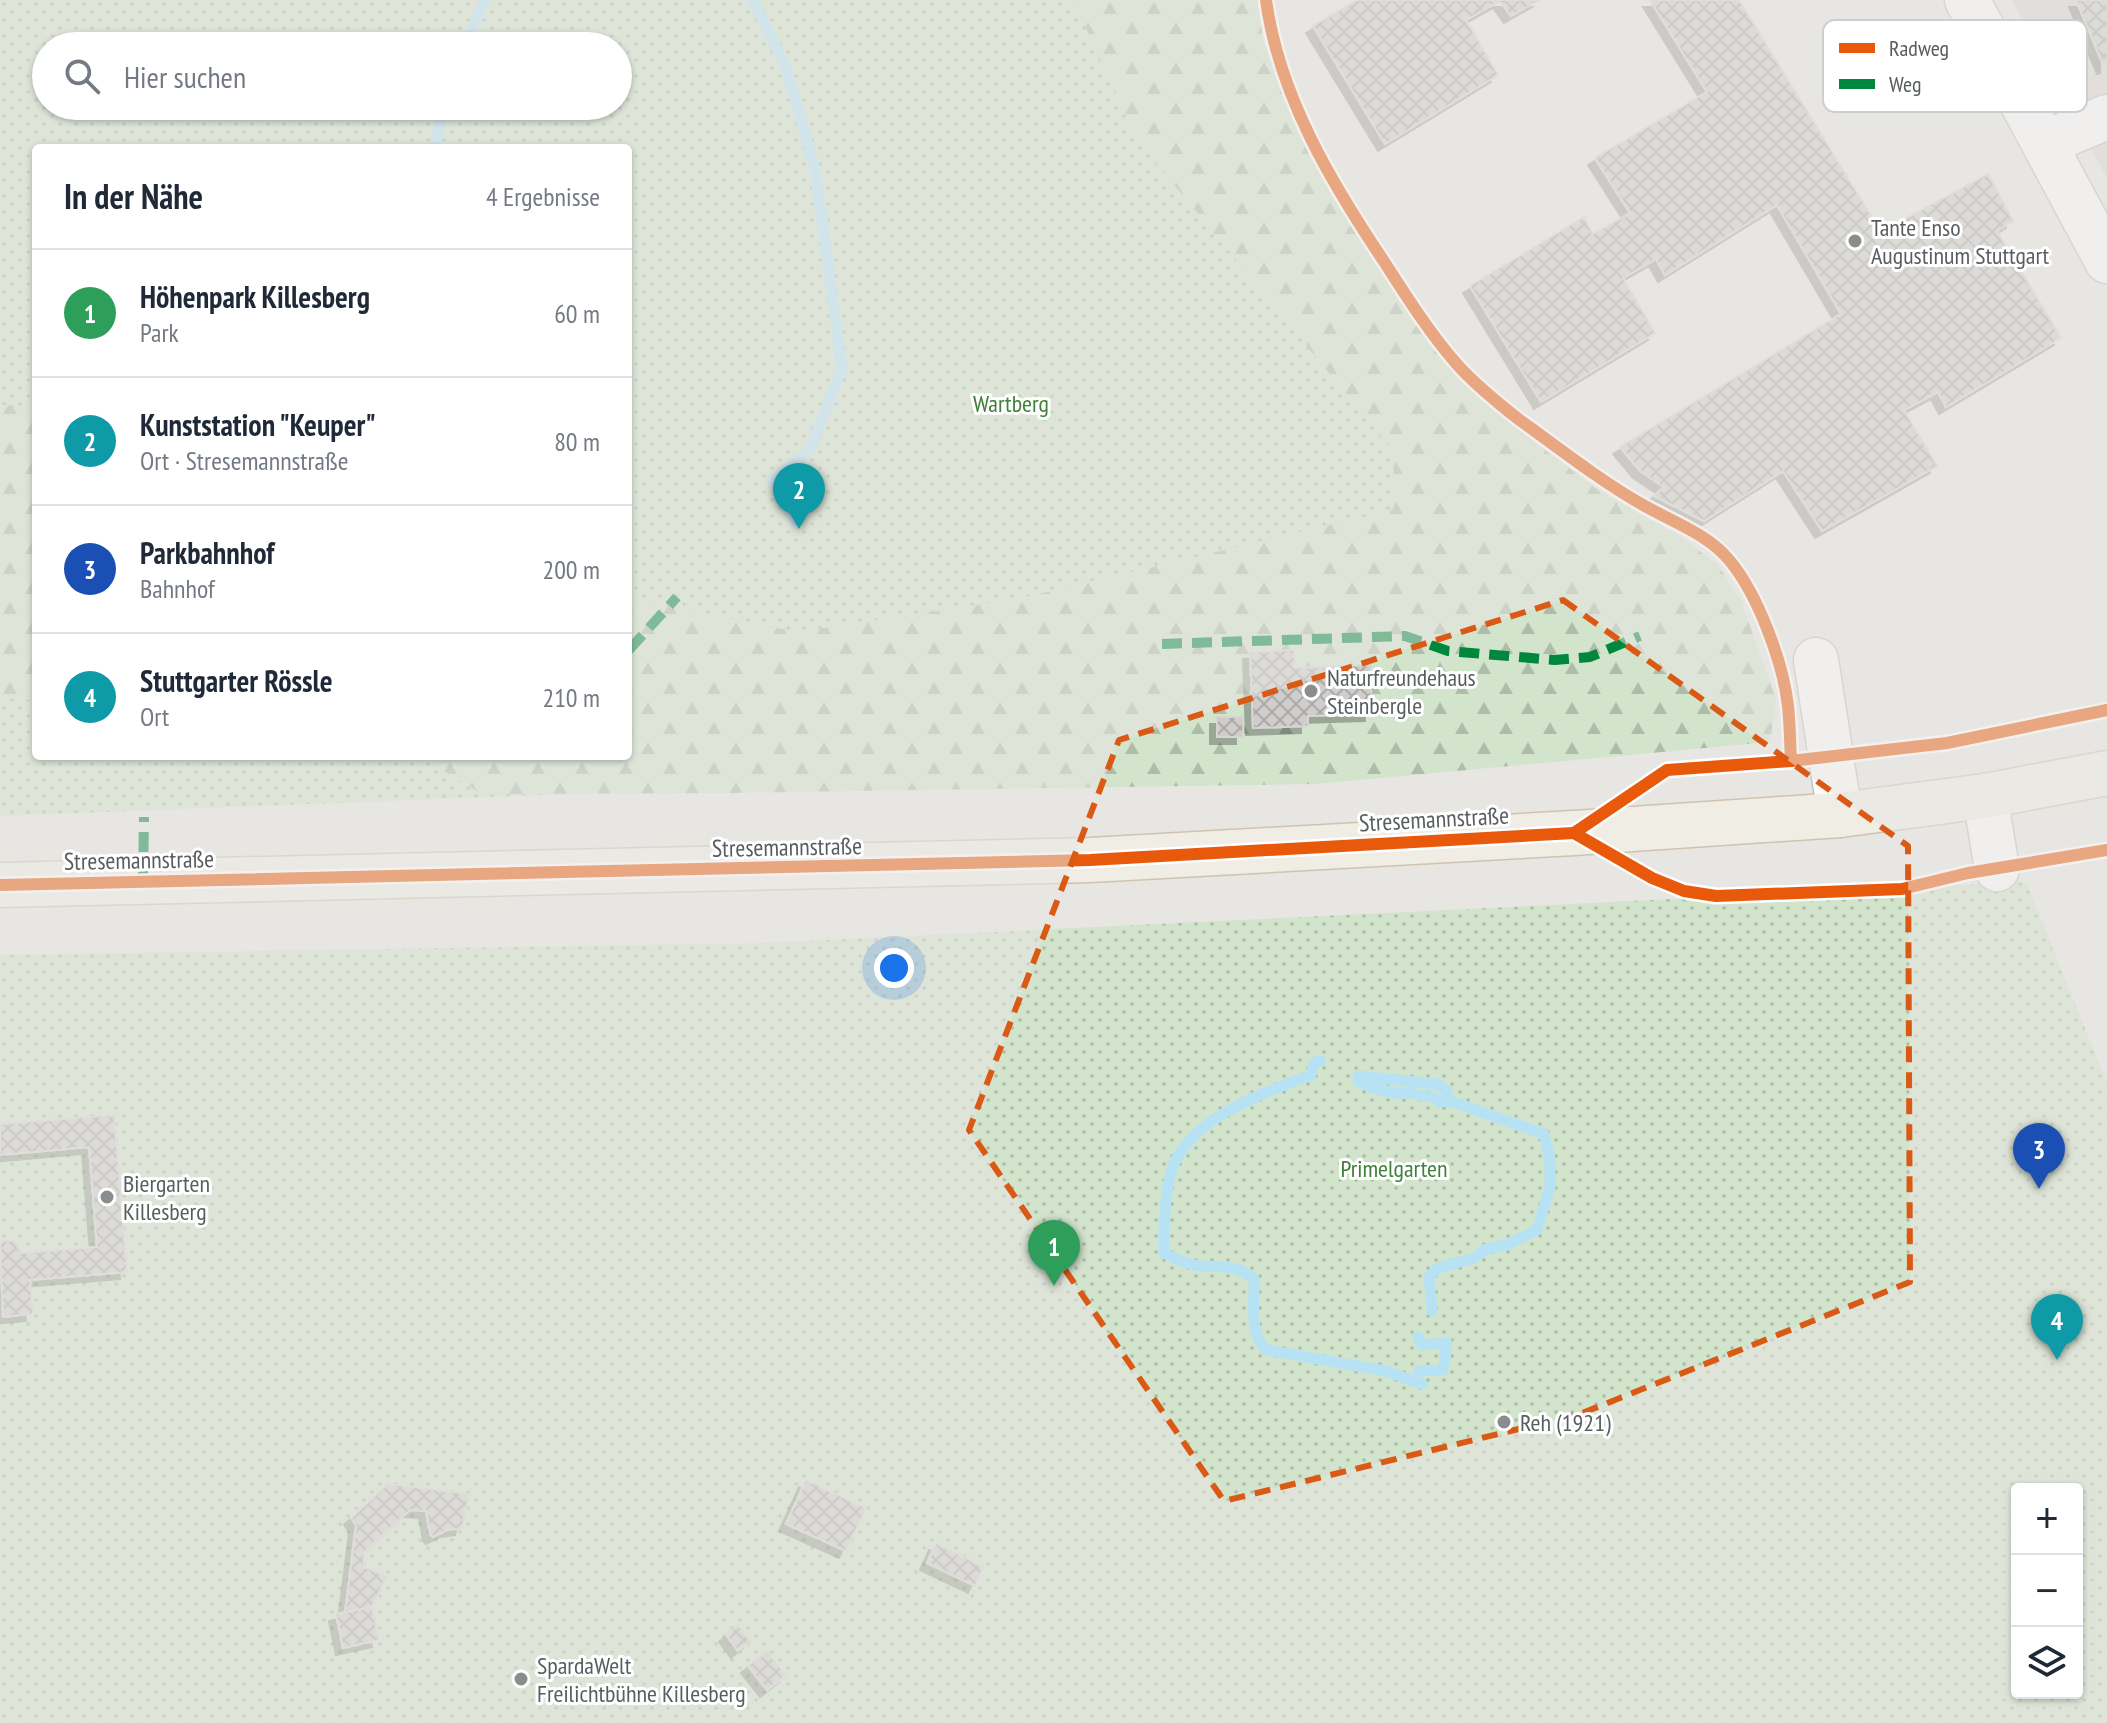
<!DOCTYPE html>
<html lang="de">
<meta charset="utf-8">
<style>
body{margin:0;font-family:"PT Sans Narrow",sans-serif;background:#f2f2f3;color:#1f2937}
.controls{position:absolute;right:24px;bottom:24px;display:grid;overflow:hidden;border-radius:8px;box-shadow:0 2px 6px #0004}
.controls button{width:72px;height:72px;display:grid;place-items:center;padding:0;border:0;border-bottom:2px solid #e0e1e3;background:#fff;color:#1f2937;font:40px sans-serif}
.you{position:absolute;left:894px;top:968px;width:28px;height:28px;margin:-20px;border:6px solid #fff;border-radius:50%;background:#1a73e8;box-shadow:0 0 0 12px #1a73e833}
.badge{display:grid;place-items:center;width:52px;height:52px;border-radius:50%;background:#d93025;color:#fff;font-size:26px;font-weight:700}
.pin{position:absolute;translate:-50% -66px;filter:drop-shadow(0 2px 4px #0008)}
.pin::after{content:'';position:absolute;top:42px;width:28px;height:24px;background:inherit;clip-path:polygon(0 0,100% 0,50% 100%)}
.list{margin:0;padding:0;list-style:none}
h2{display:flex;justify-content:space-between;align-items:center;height:104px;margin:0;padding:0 32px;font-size:34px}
h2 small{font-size:26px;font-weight:400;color:#747a83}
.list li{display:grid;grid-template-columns:52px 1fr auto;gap:24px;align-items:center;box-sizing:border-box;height:128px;padding:0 32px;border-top:2px solid #e0e1e3}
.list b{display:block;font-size:30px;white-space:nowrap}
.list p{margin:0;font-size:26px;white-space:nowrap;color:#747a83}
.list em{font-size:26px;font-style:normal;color:#747a83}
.icon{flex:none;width:44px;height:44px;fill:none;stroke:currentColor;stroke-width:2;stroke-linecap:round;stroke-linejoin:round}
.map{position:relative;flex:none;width:2107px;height:1723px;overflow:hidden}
.search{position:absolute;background:#fff;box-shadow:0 2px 6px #0004;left:32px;top:32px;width:600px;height:88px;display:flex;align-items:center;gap:20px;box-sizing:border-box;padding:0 28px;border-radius:44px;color:#747a83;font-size:30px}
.panel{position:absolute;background:#fff;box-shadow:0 2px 6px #0004;left:32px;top:144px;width:600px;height:616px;border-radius:8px}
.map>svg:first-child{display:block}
.education{fill:#dad6d2}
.green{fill:url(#green-dots);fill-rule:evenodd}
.forest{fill:url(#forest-firs)}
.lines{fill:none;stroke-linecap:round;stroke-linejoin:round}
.stream{stroke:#b6e2f3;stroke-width:11}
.building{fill:url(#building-cross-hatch);stroke:#d7d5d2;stroke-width:2;filter:url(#shadow)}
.minor-casing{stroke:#c3c3c2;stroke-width:47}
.major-casing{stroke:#cfc3b0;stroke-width:47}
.minor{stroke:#fcfbfb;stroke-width:44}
.major{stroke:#f0ede5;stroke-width:44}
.quiet{stroke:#00873e;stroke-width:10;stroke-dasharray:20 10;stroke-linecap:butt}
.cycleway-casing{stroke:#fff;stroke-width:17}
.cycleway{stroke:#e8590c;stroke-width:12}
.marked{fill:none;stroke:#da5914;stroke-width:6;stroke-dasharray:16 10;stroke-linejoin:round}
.poi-dot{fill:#8a8d8e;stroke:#fff;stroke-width:3}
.labels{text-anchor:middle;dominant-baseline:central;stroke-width:6;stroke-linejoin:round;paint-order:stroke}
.poi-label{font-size:24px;fill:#585d60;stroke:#fff;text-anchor:start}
.park-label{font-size:24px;fill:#3e8038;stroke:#fff}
.street-label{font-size:24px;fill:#585d60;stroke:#fff}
.key{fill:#fff;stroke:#cdcecf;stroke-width:2}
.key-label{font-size:22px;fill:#585d60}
</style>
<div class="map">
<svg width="2107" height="1723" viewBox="0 0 2107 1723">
<defs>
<pattern id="green-dots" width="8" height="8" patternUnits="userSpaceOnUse" patternTransform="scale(2)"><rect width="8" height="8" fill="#d3e4cd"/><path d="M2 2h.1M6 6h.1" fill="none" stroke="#aebcaa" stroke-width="1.8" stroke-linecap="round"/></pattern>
<pattern id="forest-firs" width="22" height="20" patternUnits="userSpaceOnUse" patternTransform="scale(2)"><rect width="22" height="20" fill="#d3e4cd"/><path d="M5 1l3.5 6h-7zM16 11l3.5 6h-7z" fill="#aebcaa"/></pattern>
<pattern id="building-cross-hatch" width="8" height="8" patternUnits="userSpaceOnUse" patternTransform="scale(2)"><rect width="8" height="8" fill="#d0cecc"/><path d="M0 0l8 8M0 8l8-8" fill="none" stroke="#acaaa9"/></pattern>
<filter id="shadow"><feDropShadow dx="-7" dy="7" stdDeviation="0" flood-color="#0004"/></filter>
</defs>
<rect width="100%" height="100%" fill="#e8e6e2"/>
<polygon class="education" points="2012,0 2107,0 2107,178"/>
<g class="green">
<path d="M0,0H1258L1263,41L1301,138L1352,227L1397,296L1446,363L1492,410L1598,490L1681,537L1718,565L1741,601L1776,699L1770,742L619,792L0,816ZM46,46H618V106H46ZM36,148H628V756H36Z"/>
<path d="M2026,882L2107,1083V1723H0V955L762,943ZM2017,1489H2077V1693H2017Z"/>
</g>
<g class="forest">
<polygon points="1073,0 1258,0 1263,41 1301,138 1352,227 1397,296 1446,363 1492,410 1598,490 1681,537 1718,565 1741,601 1776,699 1770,742 1316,784 732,793 482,794 419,756 628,756 628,598 798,632 1017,599 1393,510 1394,452 1138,141"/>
<polygon points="0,405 36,406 36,700 0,698"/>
</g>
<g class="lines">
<g class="stream">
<polyline points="753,0 786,67 815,169 842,368 810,450 771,480 795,522"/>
<polyline points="464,46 485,0"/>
<polyline points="434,148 444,106"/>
<path d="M1320,1061L1314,1063L1311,1075C1266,1092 1193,1116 1173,1166C1165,1188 1163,1230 1164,1253C1173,1257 1184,1263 1194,1265C1220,1269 1231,1261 1254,1279C1255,1304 1248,1330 1266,1350L1386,1371L1422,1384"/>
<polyline points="1358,1076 1437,1084 1446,1090 1450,1101"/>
<polyline points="1358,1081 1372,1088 1400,1094 1411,1092 1420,1096 1432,1096 1439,1102 1450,1101 1544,1134 1550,1160 1550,1187 1537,1230 1506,1245 1486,1249 1474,1258 1438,1268 1429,1277 1432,1311"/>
<polyline points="1418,1337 1422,1345 1447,1343 1443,1370 1418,1371"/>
</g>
</g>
<g class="building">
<polygon points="1357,0 1539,0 1511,16 1500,1 1466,20 1498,75 1385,144 1313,26"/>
<polygon points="1650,0 1739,0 1881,232 1988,174 2013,221 1997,231 2061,338 1946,407 1938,392 1904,410 1937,466 1822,531 1783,471 1704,521 1654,496 1664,487 1640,471 1620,447 1841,314 1777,205 1665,275 1656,259 1623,278 1655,333 1541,402 1470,286 1584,217 1593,234 1630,213 1595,158 1707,92"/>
<polygon points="2076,0 2107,0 2107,66 2104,67"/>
<polygon points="1294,650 1294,668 1370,665 1372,714 1308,716 1308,726 1253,728 1250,652"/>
<rect x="1217" y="717" width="26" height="20"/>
<polygon points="114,1115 127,1272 30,1280 33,1314 3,1317 0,1240 14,1241 21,1253 97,1247 89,1147 0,1155 0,1124"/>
<polygon points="806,1480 866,1508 846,1551 786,1524"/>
<polygon points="388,1484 469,1494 462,1528 447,1530 433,1537 430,1534 426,1511 410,1510 364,1552 364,1567 387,1576 372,1607 345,1613 356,1525 351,1518"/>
<polygon points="936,1543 984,1567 975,1586 927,1563"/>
<polygon points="372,1607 379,1640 343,1648 336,1614"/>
<polygon points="738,1625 750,1641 738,1651 726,1635"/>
<polygon points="767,1651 786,1675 767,1690 748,1666"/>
</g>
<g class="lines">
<g class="minor-casing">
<g id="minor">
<polyline points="1967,0 2107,261"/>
<polyline points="2045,143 2107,117"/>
<polyline points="1816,660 1840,815"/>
<polyline points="1985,796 1997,869"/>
</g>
</g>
<g class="major-casing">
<polyline id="major" points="0,885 1090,860 1574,833 1840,815 1985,796 2107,773"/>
</g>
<use href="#minor" class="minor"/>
<use href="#major" class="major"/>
<g class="quiet">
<polyline points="1162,644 1405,636 1448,651 1555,660 1590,657 1640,636"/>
<polyline points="629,650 677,597"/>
<polyline points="143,882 144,817"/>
</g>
<g class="cycleway-casing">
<g id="cycleway">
<path d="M1266,0C1279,96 1332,184 1385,263C1407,297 1429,332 1455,362C1471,381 1508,412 1528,426C1565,453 1604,483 1643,505C1673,522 1708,534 1730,561C1758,595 1783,662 1788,706C1790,724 1790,743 1791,761"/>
<polyline points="1574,833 1667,770 1791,761 1947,743 2107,710"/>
<polyline points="1574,833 1652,878 1684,891 1716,896 1902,889 1968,873 2107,850"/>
<polyline points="0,885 1090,860 1574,833"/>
</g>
</g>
<use href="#cycleway" class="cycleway"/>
</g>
<path d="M0 0H2107V1723H0ZM1563,600L1908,846L1910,1282L1580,1414L1224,1501L969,1130L1119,740Z" fill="#e8e6e2" fill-opacity=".55" fill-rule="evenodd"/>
<path class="marked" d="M1563,600L1908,846L1910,1282L1580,1414L1224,1501L969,1130L1119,740Z"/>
<g class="poi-dot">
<circle cx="1855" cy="241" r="8"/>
<circle cx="1311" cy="691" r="8"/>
<circle cx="107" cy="1197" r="8"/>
<circle cx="1504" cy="1422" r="8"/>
<circle cx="521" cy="1679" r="8"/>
</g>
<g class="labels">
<g class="poi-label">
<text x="1871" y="227">Tante Enso<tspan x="1871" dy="28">Augustinum Stuttgart</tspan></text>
<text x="1327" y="677">Naturfreundehaus<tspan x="1327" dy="28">Steinbergle</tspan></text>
<text x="123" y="1183">Biergarten<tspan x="123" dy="28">Killesberg</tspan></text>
<text x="1520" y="1422">Reh (1921)</text>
<text x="537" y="1665">SpardaWelt<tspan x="537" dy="28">Freilichtbühne Killesberg</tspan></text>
</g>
<g class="park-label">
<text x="1011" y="403">Wartberg</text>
<text x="1394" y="1168">Primelgarten</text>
</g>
<g class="street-label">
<text transform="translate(1434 819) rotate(-3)">Stresemannstraße</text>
<text transform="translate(787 847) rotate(-1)">Stresemannstraße</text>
<text transform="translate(139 860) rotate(-1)">Stresemannstraße</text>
</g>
</g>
<rect x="1823" y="20" width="264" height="92" rx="12" class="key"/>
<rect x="1839" y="43" width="36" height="10" fill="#e8590c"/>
<rect x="1839" y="79" width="36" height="10" fill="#00873e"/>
<g class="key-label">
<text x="1889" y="56">Radweg</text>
<text x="1889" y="92">Weg</text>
</g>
</svg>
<div class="controls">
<button>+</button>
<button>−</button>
<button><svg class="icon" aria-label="layers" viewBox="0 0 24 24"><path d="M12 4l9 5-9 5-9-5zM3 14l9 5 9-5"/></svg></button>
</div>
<div class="you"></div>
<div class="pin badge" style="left:1054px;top:1286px;background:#2e9e5b">1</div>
<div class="pin badge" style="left:799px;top:529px;background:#0f9aa8">2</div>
<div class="pin badge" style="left:2039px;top:1189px;background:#1a4fb4">3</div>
<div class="pin badge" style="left:2057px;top:1360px;background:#0f9aa8">4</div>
<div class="search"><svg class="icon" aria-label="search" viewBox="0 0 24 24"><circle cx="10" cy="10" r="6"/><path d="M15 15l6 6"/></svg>Hier suchen</div>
<section class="panel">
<h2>In der Nähe<small>4 Ergebnisse</small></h2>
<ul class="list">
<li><span class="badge" style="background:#2e9e5b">1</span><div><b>Höhenpark Killesberg</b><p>Park</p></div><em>60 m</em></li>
<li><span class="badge" style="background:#0f9aa8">2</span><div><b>Kunststation &quot;Keuper&quot;</b><p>Ort · Stresemannstraße</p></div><em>80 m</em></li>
<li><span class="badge" style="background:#1a4fb4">3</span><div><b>Parkbahnhof</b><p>Bahnhof</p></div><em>200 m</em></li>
<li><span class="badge" style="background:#0f9aa8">4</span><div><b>Stuttgarter Rössle</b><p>Ort</p></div><em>210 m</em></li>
</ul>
</section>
</div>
